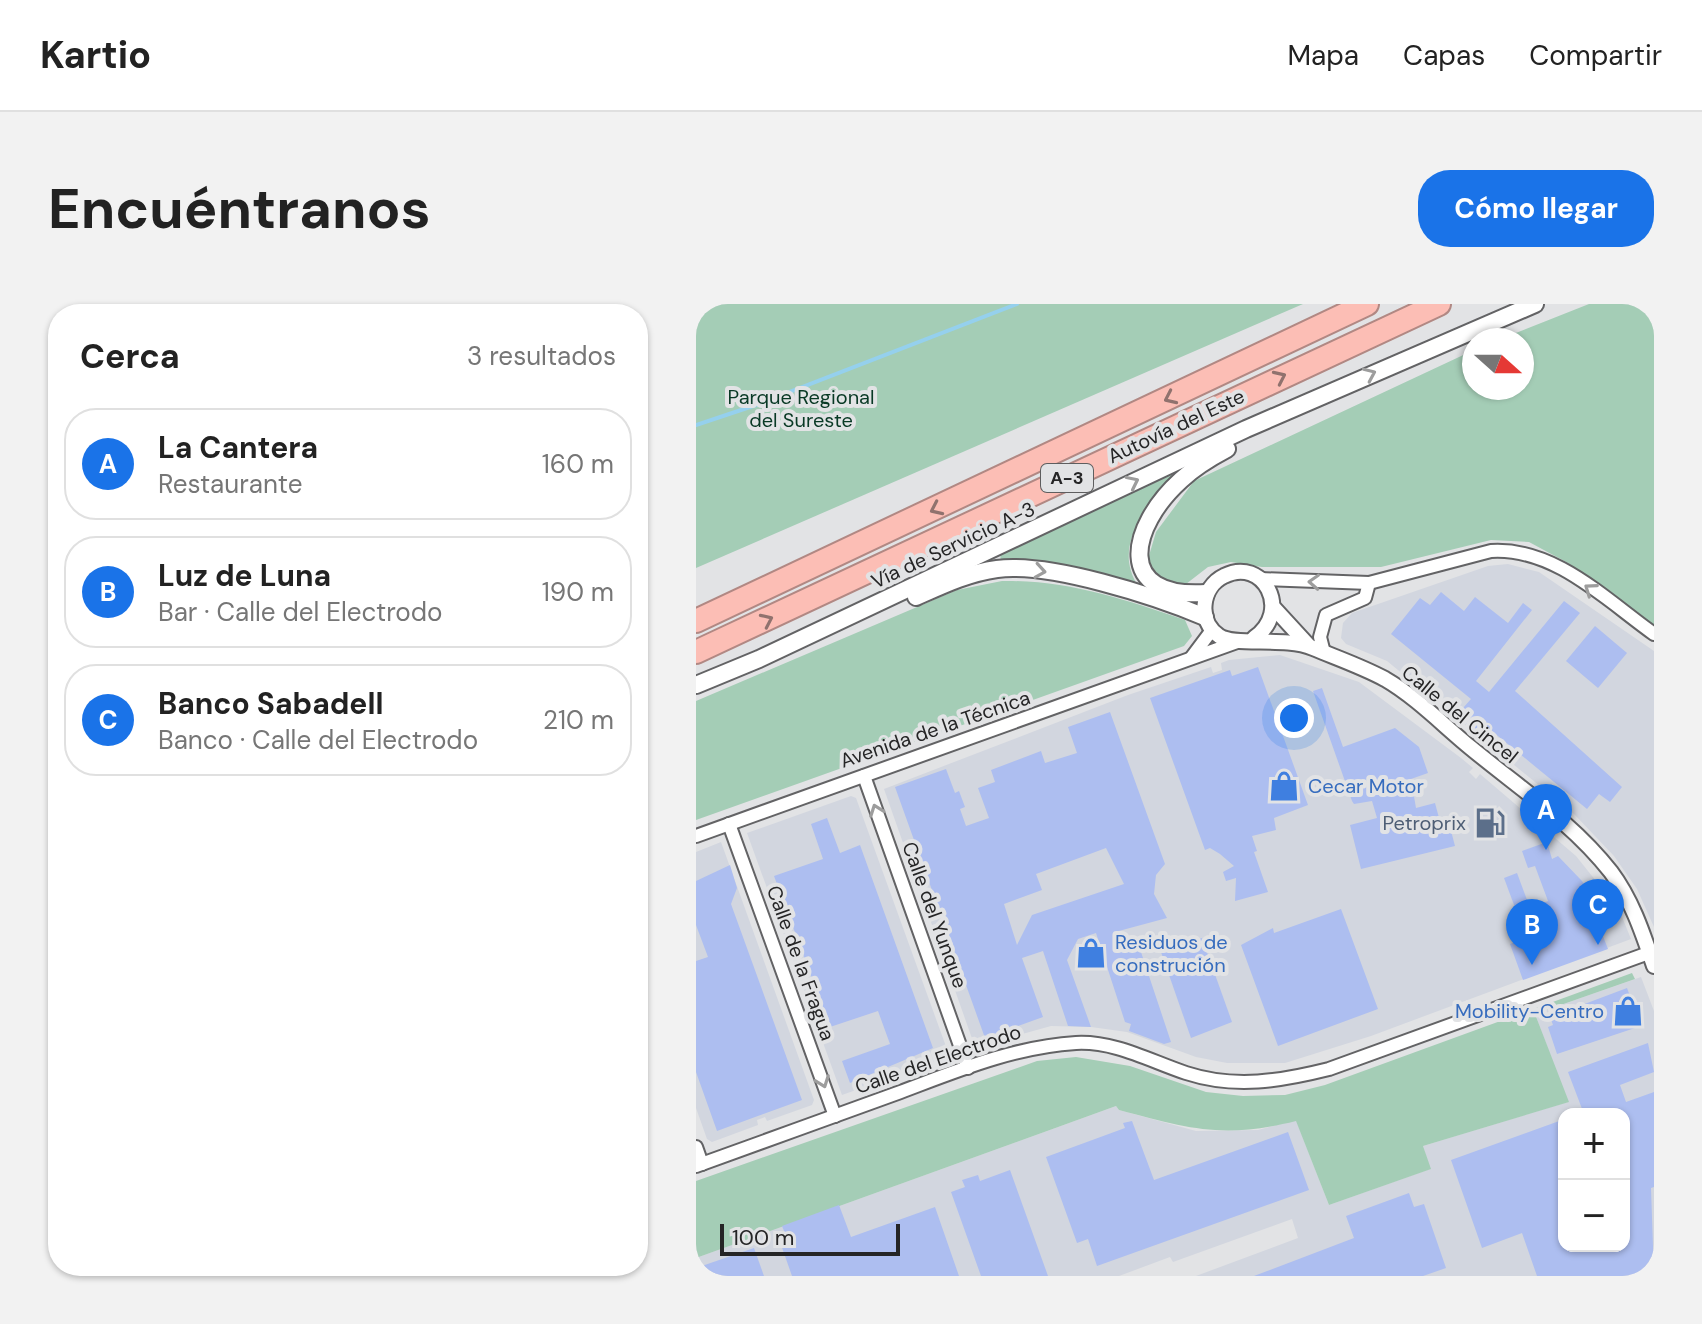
<!DOCTYPE html>
<html lang="es">
<meta charset="utf-8">
<style>
body{margin:0;font-family:"DM Sans",sans-serif;background:#f2f2f2;color:#222}
.controls{position:absolute;right:24px;bottom:24px;display:grid;overflow:hidden;border-radius:16px;box-shadow:0 2px 6px #0004}
.controls button{width:72px;height:72px;display:grid;place-items:center;padding:0;border:0;border-bottom:2px solid #e0e0e0;background:#fff;color:#222;font:40px sans-serif}
.compass{position:absolute;left:766px;top:24px;width:72px;height:72px;border-radius:50%;background:#fff;box-shadow:0 2px 6px #0004;rotate:111deg}
.scale{position:absolute;left:24px;bottom:20px;width:180px;box-sizing:border-box;padding-left:8px;border:4px solid #252526;border-top:0;font-size:22px;line-height:28px;white-space:nowrap;color:#252526;-webkit-text-stroke:6px #e2e3e5;paint-order:stroke}
.you{position:absolute;left:598px;top:414px;width:28px;height:28px;margin:-20px;border:6px solid #fff;border-radius:50%;background:#1a73e8;box-shadow:0 0 0 12px #1a73e833}
.badge{display:grid;place-items:center;width:52px;height:52px;border-radius:50%;background:#1a73e8;color:#fff;font-size:26px;font-weight:700}
.pin{position:absolute;translate:-50% -66px;filter:drop-shadow(0 2px 4px #0008)}
.pin::after{content:'';position:absolute;top:42px;width:28px;height:24px;background:inherit;clip-path:polygon(0 0,100% 0,50% 100%)}
.list{margin:0;padding:0;list-style:none}
h2{display:flex;justify-content:space-between;align-items:center;height:104px;margin:0;padding:0 32px;font-size:34px}
h2 small{font-size:26px;font-weight:400;color:#767676}
.list li{display:grid;grid-template-columns:52px 1fr auto;gap:24px;align-items:center;box-sizing:border-box;height:112px;margin:0 16px 16px;padding:0 16px;border:2px solid #e0e0e0;border-radius:32px}
.list b{display:block;font-size:30px;white-space:nowrap}
.list p{margin:0;font-size:26px;white-space:nowrap;color:#767676}
.list em{font-size:26px;font-style:normal;color:#767676}
.map{position:relative;flex:none;width:958px;height:972px;overflow:hidden;border-radius:32px}
header{display:flex;align-items:center;gap:48px;box-sizing:border-box;height:112px;padding:0 40px;background:#fff;border-bottom:2px solid #e0e0e0}
header strong{font-size:38px}
nav{display:flex;gap:44px;margin-inline-start:auto;font-size:28px}
.intro{display:flex;align-items:center;justify-content:space-between;box-sizing:border-box;height:192px;padding:0 48px}
h1{margin:0;font-size:56px}
.button{padding:20px 36px;border-radius:32px;background:#1a73e8;color:#fff;font-size:28px;font-weight:700}
main{display:flex;gap:48px;padding:0 48px}
aside{flex:1;background:#fff;border-radius:32px;box-shadow:0 2px 6px #0004}
.map>svg:first-child{display:block}
.built{fill:#d2d6df}
.green{fill:#a4cdb6}
.lines{fill:none;stroke-linecap:round;stroke-linejoin:round}
.stream{stroke:#95d0ed;stroke-width:4}
.building{fill:#adbef0;fill-rule:evenodd}
.minor-casing{stroke:#636365;stroke-width:16}
.tertiary-casing{stroke:#636365;stroke-width:18}
.secondary-casing{stroke:#636365;stroke-width:20}
.motorway-casing{stroke:#b18883;stroke-width:26}
.minor{stroke:#fff;stroke-width:12}
.tertiary{stroke:#fff;stroke-width:14}
.secondary{stroke:#fff;stroke-width:16}
.motorway{stroke:#fcbeb5;stroke-width:22}
.oneway{stroke:#9d9d9d}
.oneway2{stroke:#90726e}
.labels{text-anchor:middle;dominant-baseline:central;stroke-width:8;stroke-linejoin:round;paint-order:stroke}
.shield{fill:#e2e3e5;stroke:#5e5e5f;stroke-width:2}
.shield-label{font-size:18px;font-weight:bold;fill:#252526}
.park-label{font-size:20px;fill:#093925;stroke:#e2e3e5}
.street-label{font-size:20px;fill:#252526;stroke:#e2e3e5}
.shop-label{font-size:20px;fill:#366cbe;stroke:#e2e3e5;text-anchor:start}
.service-label{font-size:20px;fill:#4e5e75;stroke:#e2e3e5;text-anchor:end}
</style>
<header>
<strong>Kartio</strong>
<nav><a>Mapa</a><a>Capas</a><a>Compartir</a></nav>
</header>
<div class="intro"><h1>Encuéntranos</h1><a class="button">Cómo llegar</a></div>
<main>
<aside>
<h2>Cerca<small>3 resultados</small></h2>
<ul class="list">
<li><span class="badge">A</span><div><b>La Cantera</b><p>Restaurante</p></div><em>160 m</em></li>
<li><span class="badge">B</span><div><b>Luz de Luna</b><p>Bar · Calle del Electrodo</p></div><em>190 m</em></li>
<li><span class="badge">C</span><div><b>Banco Sabadell</b><p>Banco · Calle del Electrodo</p></div><em>210 m</em></li>
</ul>
</aside>
<div class="map">
<svg width="958" height="972" viewBox="0 0 958 972">
<rect width="100%" height="100%" fill="#e2e3e5"/>
<g class="built">
<polygon points="812,260 843,268 958,347 958,623 941,585 918,552 878,510 691,357 650,340 645,334 647,319 656,309 792,262"/>
<polygon points="584,351 663,378 765,454 777,464 773,468 780,475 784,470 880,552 908,587 921,611 924,608 935,635 675,732 589,759 531,759 500,753 431,728 395,723 355,722 279,743 188,485 432,391 515,363 517,369 526,366 525,359 533,356"/>
<polygon points="155,492 160,494 252,748 249,754 146,791 51,529"/>
<polygon points="25,538 118,796 116,801 71,817 69,813 61,816 62,821 16,838 11,835 0,804 0,548"/>
<polygon points="945,673 958,707 958,972 928,942 928,810 868,810 868,942 936,972 500,972 602,934 596,915 477,958 474,953 423,972 0,972 0,954 420,802 423,806 500,827 562,826 600,816 633,901 734,865 727,842 872,798 839,710"/>
</g>
<g class="green">
<polygon points="0,0 607,0 0,264"/>
<path d="M893,0H958V322L872,259L833,238L795,236L685,263H566L535,258L512,263L490,280C471,279 461,274 452,255L460,228L498,177L778,46V84H826V36H802Z"/>
<path d="M474,168L477,174C450,206 416,240 442,282L352,259L305,257L304,250Z"/>
<path d="M306,277C372,276 427,295 489,316L496,332L488,342L0,516V397L261,286Z"/>
<path d="M936,669L939,675L839,710L873,798L727,842L735,865L633,901L600,817C527,835 494,825 423,806L420,802L0,954V877L341,757L380,753L434,762L510,788L547,792L589,791L629,781Z"/>
</g>
<g class="lines">
<polyline class="stream" points="0,121 60,101 321,0"/>
</g>
<g class="building">
<polygon points="745,288 768,307 779,293 812,319 827,299 836,306 780,377 793,388 868,297 884,309 819,387 926,483 914,498 903,490 891,505 791,423 784,431 770,420 774,414 767,404 775,395 695,330 724,294 734,301"/>
<polygon points="899,322 931,349 902,384 870,357"/>
<polygon points="562,363 612,501 578,514 580,526 556,532 561,547 558,548 572,588 539,597 540,574 530,577 527,568 538,562 524,550 514,544 509,546 454,394 534,366 536,372"/>
<polygon points="626,384 647,443 699,424 723,443 732,469 715,475 720,504 739,499 746,525 754,523 759,542 665,565 654,521 681,514 676,497 658,500 656,497 617,387"/>
<path d="M414,408L469,560L460,571L458,590L471,614L419,628L442,639L475,738L468,740L433,727L435,720L429,718L400,629L382,635L371,656L395,723L372,722L347,647L326,654L347,713L289,734L199,483L250,465L259,489L263,487L269,503L264,505L270,522L293,514L282,484L299,478L295,466L345,447L349,459L381,449L372,423ZM410,544L428,580L336,611L321,641L308,600L346,586L340,570Z"/>
<polygon points="131,514 144,549 164,541 237,744 154,779 146,757 194,740 182,707 134,723 78,572 127,555 115,520"/>
<polygon points="851,538 856,555 862,552 886,577 905,606 898,609 912,645 827,676 814,640 844,629 834,604 852,597 839,562 832,564 826,547"/>
<polygon points="34,561 41,584 35,600 106,796 21,827 0,768 0,657 12,653 0,621 0,577"/>
<polygon points="821,569 834,604 821,609 808,574"/>
<polygon points="645,605 682,705 582,742 545,641 577,624 578,629"/>
<polygon points="506,634 536,718 495,734 465,648"/>
<polygon points="931,684 945,722 861,750 852,723 857,721 854,713"/>
<polygon points="952,739 958,768 924,781 930,798 958,788 958,883 955,884 958,972 841,972 826,929 786,944 755,856 866,816 868,942 928,942 928,810 888,810 872,768"/>
<polygon points="436,817 458,876 592,828 613,886 401,962 392,935 381,939 350,853 429,824 427,819"/>
<polygon points="314,866 352,972 285,972 255,888 269,883 266,876 282,871 284,877"/>
<polygon points="713,889 718,903 728,900 750,964 727,972 558,972 658,934 650,912"/>
<polygon points="143,901 155,933 239,903 263,972 96,972 83,935 90,932 86,922"/>
<polygon points="58,944 68,972 0,972 0,964"/>
</g>
<g class="lines">
<g class="minor-casing">
<g id="minor">
<path d="M564,275L673,279L795,247C858,243 909,295 958,330"/>
<polyline points="628,349 624,333 630,311 669,294 673,279"/>
<polyline points="495,354 516,326"/>
<polyline points="168,472 272,764"/>
<polyline points="33,520 139,812"/>
<polyline points="0,532 541,338"/>
<polyline points="0,843 6,860"/>
<path d="M0,862C66,838 133,814 199,790C258,768 316,743 380,739C419,737 454,757 490,769C539,785 585,777 633,765L958,647"/>
</g>
</g>
<g class="tertiary-casing">
<g id="tertiary">
<polyline points="578,304 612,341"/>
<path d="M558,334C597,307 567,252 528,272C505,283 501,317 523,332C538,343 589,332 617,344C641,354 667,363 689,375C720,393 747,421 775,444C822,483 877,519 915,568C936,596 947,630 958,662"/>
</g>
</g>
<g class="secondary-casing">
<g id="secondary">
<path d="M510,289C418,295 433,223 485,176C499,163 514,154 531,145"/>
<path d="M220,293C247,281 272,269 301,265C354,258 459,292 509,313"/>
<polyline points="0,381 63,355 550,125 839,0"/>
</g>
</g>
<g class="motorway-casing">
<g id="motorway">
<polyline points="0,317 671,0"/>
<polyline points="0,348 743,0"/>
</g>
</g>
<use href="#minor" class="minor"/>
<use href="#tertiary" class="tertiary"/>
<use href="#secondary" class="secondary"/>
<use href="#motorway" class="motorway"/>
</g>
<defs><path id="oneway-chevron" d="M-2-3.5L2.5 0L-2 3.5" fill="none" stroke-width="1.6" stroke-linecap="round" stroke-linejoin="round" transform="scale(2)"/></defs>
<g class="oneway">
<use href="#oneway-chevron" transform="translate(674 70) rotate(-24)"/>
<use href="#oneway-chevron" transform="translate(437 178) rotate(-26)"/>
<use href="#oneway-chevron" transform="translate(344 267) rotate(9)"/>
<use href="#oneway-chevron" transform="translate(618 278) rotate(-177)"/>
<use href="#oneway-chevron" transform="translate(894 285) rotate(-145)"/>
<use href="#oneway-chevron" transform="translate(180 506) rotate(-110)"/>
<use href="#oneway-chevron" transform="translate(127 778) rotate(70)"/>
</g>
<g class="oneway2">
<use href="#oneway-chevron" transform="translate(584 73) rotate(-25)"/>
<use href="#oneway-chevron" transform="translate(474 94) rotate(155)"/>
<use href="#oneway-chevron" transform="translate(240 205) rotate(155)"/>
<use href="#oneway-chevron" transform="translate(71 316) rotate(-25)"/>
</g>
<defs>
<g id="shop-bare" transform="scale(2.4)"><path d="M-5-2.5h2.3a2.7 3.5 0 0 1 5.4 0H5L5.5 6h-11ZM-1.5-2.5h3a1.5 2.3 0 0 0-3 0Z" fill="#3f7fe0" stroke="#e2e3e5" stroke-width="2.5" paint-order="stroke"/></g>
<g id="fuel-bare" transform="scale(2.4)"><path d="M-5.5-6h7V0h2V4h1.3V-2.5L3-4.5l.8-.8L6-3V5H2.5V1h-1V6h-7ZM-4.2-4.7v3.2H.2V-4.7Z" fill="#5c6f8a" stroke="#e2e3e5" stroke-width="2.5" paint-order="stroke"/></g>
</defs>
<g fill-rule="evenodd">
<use href="#shop-bare" x="588" y="482"/>
<use href="#fuel-bare" x="794" y="519"/>
<use href="#shop-bare" x="395" y="649"/>
<use href="#shop-bare" x="932" y="707"/>
</g>
<g class="labels">
<rect class="shield" x="345" y="160" width="52" height="28" rx="6"/>
<g class="shield-label">
<text x="371" y="174">A-3</text>
</g>
<g class="park-label">
<text x="105" y="93">Parque Regional<tspan x="105" dy="23">del Sureste</tspan></text>
</g>
<g class="street-label">
<text transform="translate(480 122) rotate(-25)">Autovía del Este</text>
<text transform="translate(257 241) rotate(-25)">Vía de Servicio A-3</text>
<text transform="translate(764 410) rotate(39)">Calle del Cincel</text>
<text transform="translate(239 425) rotate(-19)">Avenida de la Técnica</text>
<text transform="translate(239 611) rotate(70)">Calle del Yunque</text>
<text transform="translate(105 659) rotate(70)">Calle de la Fragua</text>
<text transform="translate(242 755) rotate(-19)">Calle del Electrodo</text>
</g>
<g class="shop-label">
<text x="612" y="482">Cecar Motor</text>
<text x="419" y="638">Residuos de<tspan x="419" dy="23">construción</tspan></text>
<text x="908" y="707" text-anchor="end">Mobility-Centro</text>
</g>
<g class="service-label">
<text x="770" y="519">Petroprix</text>
</g>
</g>
</svg>
<div class="controls">
<button>+</button>
<button>−</button>
</div>
<svg class="compass" viewBox="-18 -18 36 36"><path d="M0-13l5 13h-10z" fill="#e53935"/><path d="M0 13l5-13h-10z" fill="#767676"/></svg>
<div class="scale">100 m</div>
<div class="you"></div>
<div class="pin badge" style="left:850px;top:546px">A</div>
<div class="pin badge" style="left:836px;top:661px">B</div>
<div class="pin badge" style="left:902px;top:641px">C</div>
</div>
</main>
